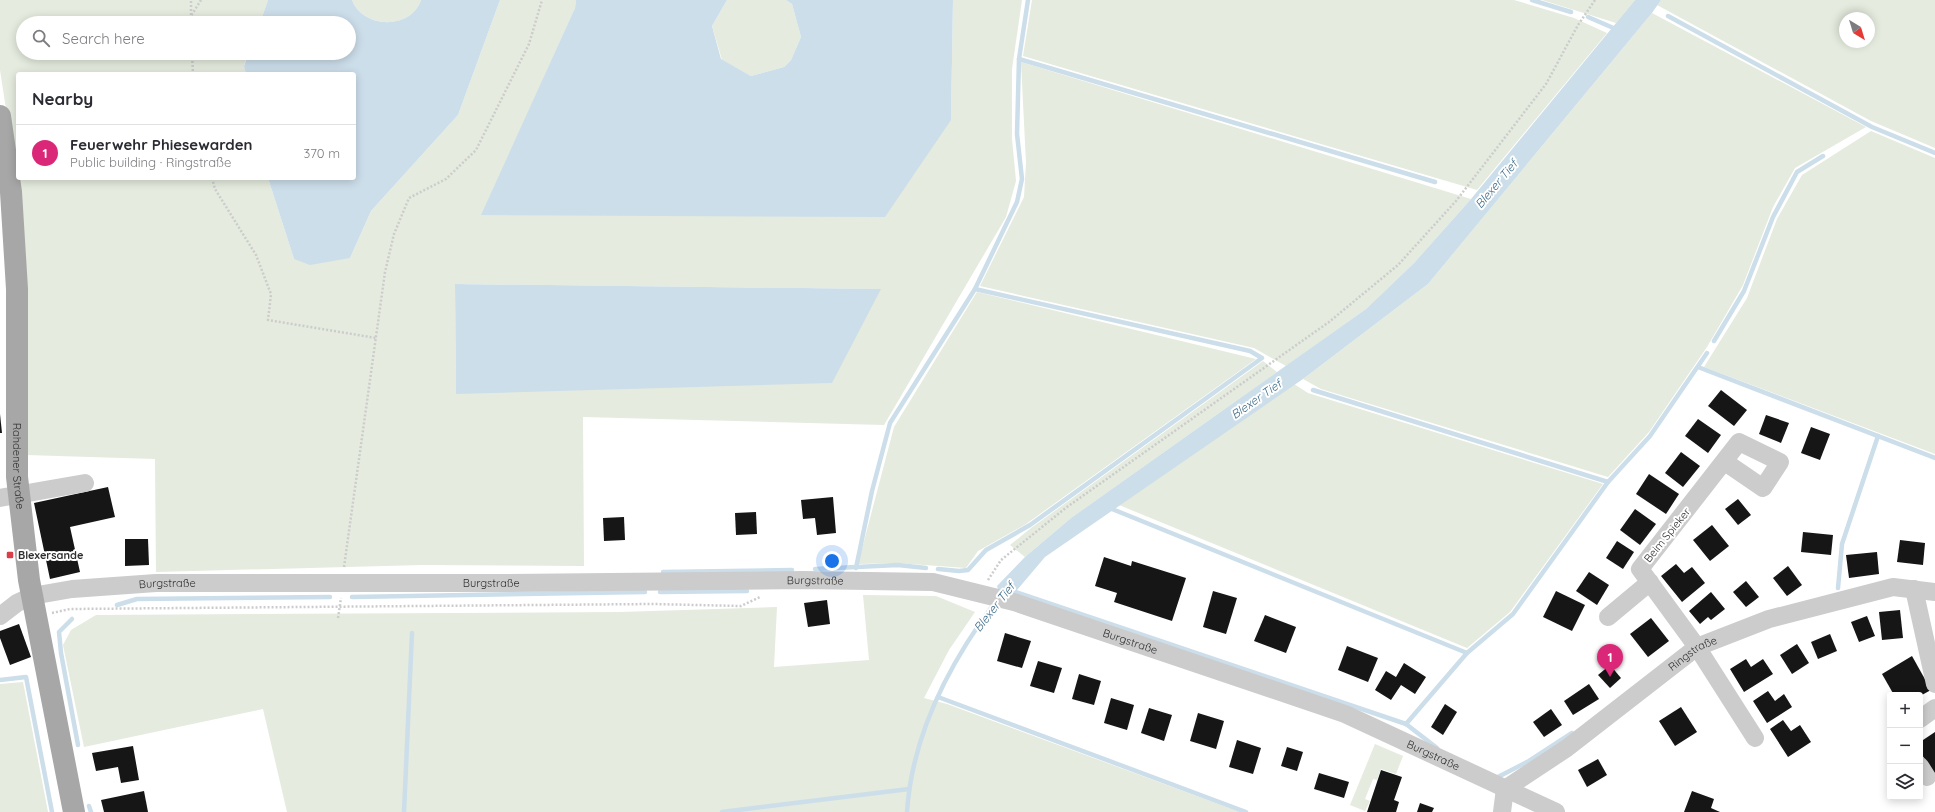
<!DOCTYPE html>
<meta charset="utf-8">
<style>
body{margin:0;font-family:Quicksand,sans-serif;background:#f2f2f3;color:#2b2b33}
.controls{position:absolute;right:12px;bottom:12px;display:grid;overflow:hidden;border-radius:4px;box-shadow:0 2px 10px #0003}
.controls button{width:36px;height:36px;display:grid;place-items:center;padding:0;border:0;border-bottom:1px solid #e1e1e2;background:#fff;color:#2b2b33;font:20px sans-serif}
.compass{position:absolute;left:1839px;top:12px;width:36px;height:36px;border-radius:50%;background:#fff;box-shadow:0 2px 10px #0003;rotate:142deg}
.you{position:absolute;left:832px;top:561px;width:14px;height:14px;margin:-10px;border:3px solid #fff;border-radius:50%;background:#1a73e8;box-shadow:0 0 0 6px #1a73e833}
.badge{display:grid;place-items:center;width:26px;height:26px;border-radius:50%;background:#db2777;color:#fff;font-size:13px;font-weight:700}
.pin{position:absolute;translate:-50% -33px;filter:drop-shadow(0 1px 2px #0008)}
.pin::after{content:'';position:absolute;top:21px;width:14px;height:12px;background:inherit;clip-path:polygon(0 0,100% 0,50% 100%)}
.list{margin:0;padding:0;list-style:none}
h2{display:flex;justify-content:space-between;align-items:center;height:52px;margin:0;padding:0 16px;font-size:17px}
h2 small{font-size:13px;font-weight:400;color:#7c7c81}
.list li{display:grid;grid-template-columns:26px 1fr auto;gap:12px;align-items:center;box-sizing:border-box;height:56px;padding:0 16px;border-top:1px solid #e1e1e2}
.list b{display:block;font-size:15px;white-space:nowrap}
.list p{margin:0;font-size:13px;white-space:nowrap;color:#7c7c81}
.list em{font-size:13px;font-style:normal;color:#7c7c81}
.icon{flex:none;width:22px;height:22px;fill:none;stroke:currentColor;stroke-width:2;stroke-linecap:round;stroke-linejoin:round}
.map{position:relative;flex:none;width:1935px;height:812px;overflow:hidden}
.search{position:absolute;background:#fff;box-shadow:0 2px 10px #0003;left:16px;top:16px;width:340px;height:44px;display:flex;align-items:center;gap:10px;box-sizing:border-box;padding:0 14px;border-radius:22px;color:#7c7c81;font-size:15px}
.panel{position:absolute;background:#fff;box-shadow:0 2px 10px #0003;left:16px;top:72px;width:340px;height:108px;border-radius:4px}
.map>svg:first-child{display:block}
.green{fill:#e5ebde;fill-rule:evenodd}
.water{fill:#ccdeea}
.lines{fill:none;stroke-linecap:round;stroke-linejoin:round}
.stream{stroke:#ccdeea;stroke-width:4.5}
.building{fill:#161616}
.path{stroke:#ccc;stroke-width:2.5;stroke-dasharray:2 2;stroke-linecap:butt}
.minor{stroke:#ccc;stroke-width:18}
.major{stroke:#a7a7a7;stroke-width:22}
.poi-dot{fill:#d93e4b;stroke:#fff;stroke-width:1.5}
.labels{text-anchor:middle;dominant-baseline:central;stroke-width:4;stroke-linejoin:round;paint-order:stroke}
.street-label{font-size:11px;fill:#2f2f2f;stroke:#fff}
.poi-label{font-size:11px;font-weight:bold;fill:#2f2f2f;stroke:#fff;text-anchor:start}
.water-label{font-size:12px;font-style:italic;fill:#42708c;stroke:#fff}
</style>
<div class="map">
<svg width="1935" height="812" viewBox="0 0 1935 812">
<rect width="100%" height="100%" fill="#fff"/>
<g class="green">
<path d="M0,0H268L260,23H23V53H249L244,65L246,74H18V178H268L294,259L350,258L371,211L458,115L500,0H576L575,8L482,215L951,120L953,0H1022L1012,69V139L1016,181L1006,217L884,425L583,417L584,566L422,565L156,572L155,459L26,455L22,213L0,70ZM455,284L880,289L456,394Z"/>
<path d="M352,0H421C411,30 363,29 352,0Z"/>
<polygon points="727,0 786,0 792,4 801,37 791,60 784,67 751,76 722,60 712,26"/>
<polygon points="1032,0 1514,0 1574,18 1607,33 1477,190 1023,56"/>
<polygon points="1542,0 1635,0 1616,23"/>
<path d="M1661,0H1935V148L1871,121L1657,5ZM1845,18H1869V42H1845Z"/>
<polygon points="1652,13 1866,127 1795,168 1773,207 1743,285 1707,347 1649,432 1608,477 1321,389 1303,379 1428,284"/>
<polygon points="1021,62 1471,199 1414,263 1366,309 1286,366 1254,348 980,286 1024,197 1026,163"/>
<polygon points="1871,131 1935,158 1935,454 1704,367 1747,298 1777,219 1802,175"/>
<polygon points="977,292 1256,359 1026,524 978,551 966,568 897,563 858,564 894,427"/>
<polygon points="1263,361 1277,372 1071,518 1025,557 1010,545 1031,528"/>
<polygon points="1294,384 1308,393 1603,484 1510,612 1467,648 1119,505"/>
<polygon points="863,595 936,596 975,612 949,650 924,698 947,704 1240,812 287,812 263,709 84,747 63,645 71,630 96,615 620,612 777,607 774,667 869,660"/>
<polygon points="23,682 48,812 0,812 0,684"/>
<polygon points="1375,744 1403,756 1396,774 1381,769 1377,780 1373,779 1365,799 1370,801 1365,811 1350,805"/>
</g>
<g class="water">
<path d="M268,0H352C363,29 411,30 421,0H500L458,115L371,211L350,258L310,265L294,259L268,178H354V74H246L244,66L249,53H349V23H260Z"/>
<polygon points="576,0 727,0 712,26 721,59 751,76 784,67 791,60 801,37 792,4 786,0 953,0 951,120 885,217 481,215 575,8"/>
<polygon points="1635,0 1661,0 1652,13 1428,284 1303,379 1045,557 1012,596 999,593 997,586 1025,557 1071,518 1366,309 1414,263 1471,199"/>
<polygon points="455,284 881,289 832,383 456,394"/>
</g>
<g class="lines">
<g class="stream">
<polyline points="1532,0 1571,12"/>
<polyline points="1668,16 1872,127 1935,153"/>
<polyline points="1588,17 1618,30"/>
<polyline points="1019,59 1435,182"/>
<polyline points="1714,341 1744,291 1773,217 1797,172 1823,156"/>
<polyline points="1698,367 1935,458"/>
<polyline points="1313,390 1608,482"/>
<polyline points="1107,507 1467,653"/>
<polyline points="856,568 872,491 890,423 975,289 1017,202 1022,179 1017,134 1019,59 1028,0"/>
<polyline points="815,569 898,565 926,568"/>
<polyline points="938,569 959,571 968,570 986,550 1030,525 1262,358 1250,351 975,289"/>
<polyline points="663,572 792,570"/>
<polyline points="1838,588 1842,544 1878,436"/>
<polyline points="1010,590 1406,724 1437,748"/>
<polyline points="660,592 747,591"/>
<polyline points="352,597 645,592"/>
<polyline points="117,605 137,599 330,597"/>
<polyline points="72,619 59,632 61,653 78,745"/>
<polyline points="0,680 26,677 52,812"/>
<polyline points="938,697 1246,812"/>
<polyline points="1406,724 1467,653 1513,614 1608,482 1650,436 1707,353"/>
<polyline points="1494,777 1496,778 1529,761 1572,733"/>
<polyline points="89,806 91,812"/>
<polyline points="404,812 412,633"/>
<polyline points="722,812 909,789"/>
<path d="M907,812C912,735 950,662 996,601"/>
</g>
</g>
<g class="building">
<polygon points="1721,390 1747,410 1734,426 1708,406"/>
<polygon points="0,414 2,433 0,433"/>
<polygon points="1766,415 1789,423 1781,443 1759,434"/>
<polygon points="1698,419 1721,435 1708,453 1685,436"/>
<polygon points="1811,427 1830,434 1820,460 1801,453"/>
<polygon points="1681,452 1700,466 1683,487 1665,473"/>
<polygon points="1649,474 1679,494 1666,514 1636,494"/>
<polygon points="108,487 115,517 70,527 80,572 50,579 34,503"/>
<polygon points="833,497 836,533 817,535 815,518 803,519 801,500"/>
<polygon points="1738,499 1751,515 1738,525 1725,509"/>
<polygon points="1635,509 1656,524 1640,545 1620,530"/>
<polygon points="756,512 757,534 736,535 735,513"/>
<polygon points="624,517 625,540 604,541 603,518"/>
<polygon points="1712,525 1729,546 1710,561 1693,540"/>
<polygon points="1803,532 1833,535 1831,555 1801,552"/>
<polygon points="125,539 148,539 149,565 125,566"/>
<polygon points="1900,540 1925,543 1923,565 1897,562"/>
<polygon points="1617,541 1634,552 1623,569 1606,558"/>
<polygon points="1877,552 1879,574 1849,578 1846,555"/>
<polygon points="1104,557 1131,566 1132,561 1186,578 1172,621 1114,602 1117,593 1095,586"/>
<polygon points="1676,564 1684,573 1692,567 1705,583 1682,602 1661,576"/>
<polygon points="1788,566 1802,585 1787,596 1773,578"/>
<polygon points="1589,572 1609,585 1597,605 1576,591"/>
<polygon points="1746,581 1759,597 1746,607 1733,592"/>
<polygon points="1213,591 1237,598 1226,634 1203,627"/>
<polygon points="1556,591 1585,605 1572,631 1543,617"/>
<polygon points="1711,592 1725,609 1711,620 1708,617 1700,624 1689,611"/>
<polygon points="827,600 830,624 808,627 804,603"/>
<polygon points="1900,610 1903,638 1882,640 1879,612"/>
<polygon points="1265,615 1296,627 1286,653 1254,641"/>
<polygon points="1867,616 1875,636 1859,642 1851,622"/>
<polygon points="1651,618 1669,641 1648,657 1630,634"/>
<polygon points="19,624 31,657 10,665 0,638 0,631"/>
<polygon points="1005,633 1031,641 1022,668 997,661"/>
<polygon points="1830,634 1837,651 1818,659 1811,642"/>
<polygon points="1797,644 1809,663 1792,674 1780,655"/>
<polygon points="1347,646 1378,658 1368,682 1338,670"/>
<polygon points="1912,656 1931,690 1920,696 1894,695 1882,674"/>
<polygon points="1746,659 1751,667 1763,659 1773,674 1744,692 1730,669"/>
<polygon points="1038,661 1062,668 1054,693 1030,686"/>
<polygon points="1404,663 1426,677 1415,694 1401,685 1391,700 1375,690 1386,671 1396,677"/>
<polygon points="1610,665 1621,678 1610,688 1598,675"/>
<polygon points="1079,674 1101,681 1094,705 1072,699"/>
<polygon points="1589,684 1599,699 1573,715 1564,701"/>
<polygon points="1768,691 1775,701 1784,694 1792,707 1767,723 1753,701"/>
<polygon points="1111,698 1134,705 1127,730 1104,723"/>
<polygon points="1445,704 1457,712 1443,735 1431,727"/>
<polygon points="1681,707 1697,732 1675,746 1659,721"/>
<polygon points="1149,708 1172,715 1164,741 1141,733"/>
<polygon points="1551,709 1562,725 1544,737 1533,722"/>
<polygon points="1198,713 1224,721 1216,749 1190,741"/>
<polygon points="1783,720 1791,731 1800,725 1811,742 1788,757 1770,729"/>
<polygon points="1935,732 1935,774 1920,752 1920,742"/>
<polygon points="1237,740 1261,748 1253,774 1229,767"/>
<polygon points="133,746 139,780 121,783 118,767 96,771 92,753"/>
<polygon points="1287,747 1303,752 1297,771 1281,766"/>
<polygon points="1598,759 1607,775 1587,787 1578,770"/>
<polygon points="1381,770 1402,777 1394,800 1399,802 1396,812 1367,812"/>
<polygon points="1319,773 1349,782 1344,798 1314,789"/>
<polygon points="144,791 148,812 104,812 101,800"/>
<polygon points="1692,791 1714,799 1711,808 1720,812 1684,812"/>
<polygon points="1420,803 1434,808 1432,812 1417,812"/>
</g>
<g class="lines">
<g class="path">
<polyline points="191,15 191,0"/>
<polyline points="191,23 191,16 201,0"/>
<polyline points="192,53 193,74"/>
<polyline points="212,178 215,189 256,255 271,294 268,320 376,338"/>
<polyline points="344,567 385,272 394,234 409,198 446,179 476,150 529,44 542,0"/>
<polyline points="988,580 1001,560 1067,507 1329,322 1398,265 1456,201 1546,84 1578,25 1595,0"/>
<polyline points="52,613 70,609 653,604 741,606 760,597"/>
<polyline points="338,618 341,598"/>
</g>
<g class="minor">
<polyline points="1725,462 1763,488 1780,462 1739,442 1640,569 1697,647 1755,738"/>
<polyline points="0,498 85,483"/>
<polyline points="1914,589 1935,684"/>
<path id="s1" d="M0,616L17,603L32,596L72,589L156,583H498L803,580L933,582L1014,602L1345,714L1556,812"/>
<polyline points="1608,617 1650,582"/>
<polyline points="1920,719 1935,708"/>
<polyline points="1920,766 1927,777"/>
<path id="s2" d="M1505,789L1567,748L1697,647L1769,619L1893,587L1935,592"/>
<polyline points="1502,812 1505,789"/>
</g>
<path class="major" id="s3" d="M0,116L11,192L17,289V477L29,580L74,812"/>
</g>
<rect class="poi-dot" x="6" y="551" width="8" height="8" rx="2"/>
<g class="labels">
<g class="street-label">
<text stroke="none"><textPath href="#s3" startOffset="351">Rahdener Straße</textPath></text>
<text transform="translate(1667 535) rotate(-51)">Beim Spieker</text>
<text stroke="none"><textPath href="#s1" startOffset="822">Burgstraße</textPath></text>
<text stroke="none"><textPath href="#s1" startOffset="498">Burgstraße</textPath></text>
<text stroke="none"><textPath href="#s1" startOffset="174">Burgstraße</textPath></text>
<text stroke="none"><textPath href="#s1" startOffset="1146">Burgstraße</textPath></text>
<text stroke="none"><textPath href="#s2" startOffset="232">Ringstraße</textPath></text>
<text stroke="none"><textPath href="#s1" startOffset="1470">Burgstraße</textPath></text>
</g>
<g class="poi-label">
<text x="18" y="555">Blexersande</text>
</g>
<g class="water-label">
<text transform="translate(1496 184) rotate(-50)">Blexer Tief</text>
<text transform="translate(1256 399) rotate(-35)">Blexer Tief</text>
<text transform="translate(994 607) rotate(-52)">Blexer Tief</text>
</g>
</g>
</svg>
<div class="controls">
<button>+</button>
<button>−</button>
<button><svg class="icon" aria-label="layers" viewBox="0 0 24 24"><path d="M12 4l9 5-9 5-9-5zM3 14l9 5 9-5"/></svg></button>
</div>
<svg class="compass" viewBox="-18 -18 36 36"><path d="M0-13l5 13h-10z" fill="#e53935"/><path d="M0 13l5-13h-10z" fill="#7c7c81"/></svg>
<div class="you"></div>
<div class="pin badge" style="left:1610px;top:677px">1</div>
<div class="search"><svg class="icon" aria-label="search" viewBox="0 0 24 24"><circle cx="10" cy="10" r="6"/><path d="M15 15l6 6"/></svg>Search here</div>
<section class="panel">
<h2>Nearby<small></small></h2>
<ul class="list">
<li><span class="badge">1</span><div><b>Feuerwehr Phiesewarden</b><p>Public building · Ringstraße</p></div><em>370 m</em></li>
</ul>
</section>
</div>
